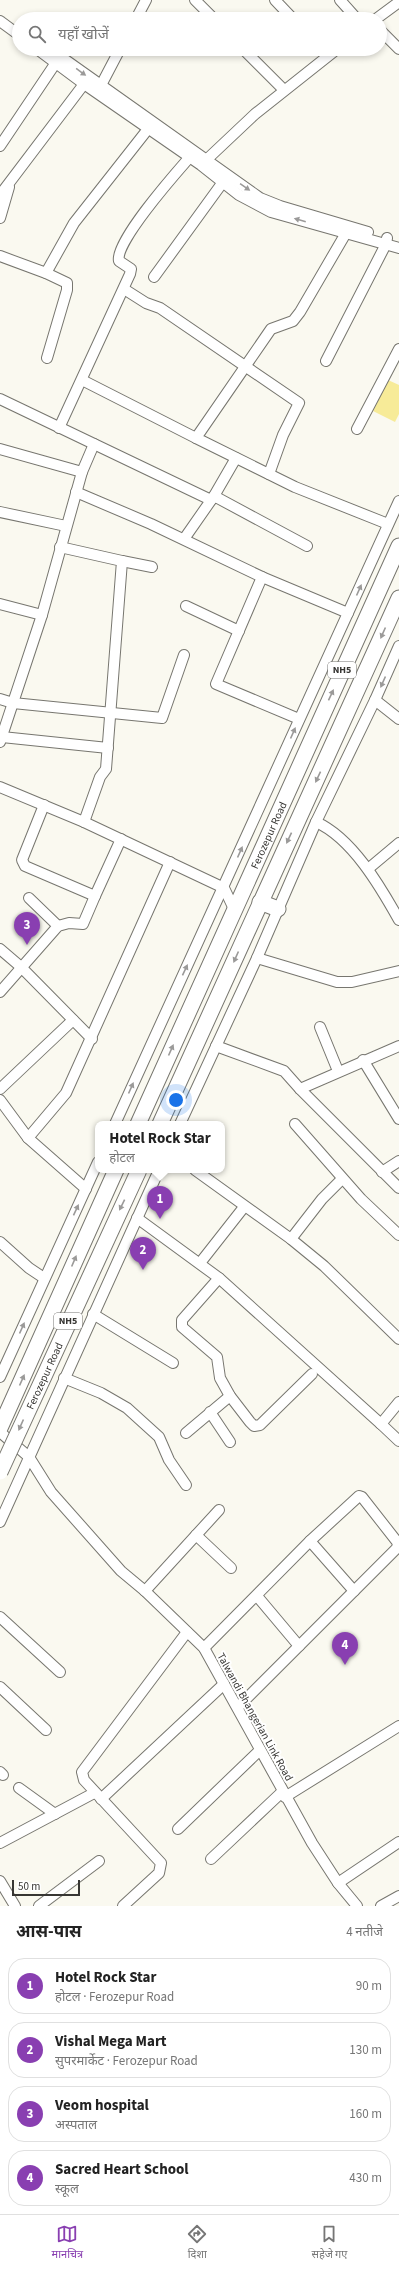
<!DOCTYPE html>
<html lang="hi">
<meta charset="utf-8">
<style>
body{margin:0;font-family:"Source Sans 3","Noto Sans Devanagari",sans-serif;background:#f6f6f6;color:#222}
.scale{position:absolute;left:12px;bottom:10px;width:68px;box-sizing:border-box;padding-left:4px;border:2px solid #373633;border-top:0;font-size:11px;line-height:14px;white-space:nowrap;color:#373633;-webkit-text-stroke:3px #fff;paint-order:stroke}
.you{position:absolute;left:176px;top:1100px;width:14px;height:14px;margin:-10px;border:3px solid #fff;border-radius:50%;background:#1a73e8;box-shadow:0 0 0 6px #1a73e833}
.badge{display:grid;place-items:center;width:26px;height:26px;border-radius:50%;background:#893fb1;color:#fff;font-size:13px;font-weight:700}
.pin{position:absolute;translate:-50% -33px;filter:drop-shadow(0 1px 2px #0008)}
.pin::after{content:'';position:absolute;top:21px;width:14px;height:12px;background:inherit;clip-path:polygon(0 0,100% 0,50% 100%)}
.popup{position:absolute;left:95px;top:1121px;width:130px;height:52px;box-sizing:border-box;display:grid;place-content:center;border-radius:8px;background:#fff;filter:drop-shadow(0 1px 3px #0005);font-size:13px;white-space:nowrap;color:#767676}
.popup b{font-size:15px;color:#222}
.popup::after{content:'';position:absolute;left:50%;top:100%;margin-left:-8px;border:8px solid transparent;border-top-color:#fff}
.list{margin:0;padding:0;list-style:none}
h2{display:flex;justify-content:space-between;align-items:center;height:52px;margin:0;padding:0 16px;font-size:17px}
h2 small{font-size:13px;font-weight:400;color:#767676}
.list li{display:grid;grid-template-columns:26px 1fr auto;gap:12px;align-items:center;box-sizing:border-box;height:56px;margin:0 8px 8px;padding:0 8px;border:1px solid #e0e0e0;border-radius:16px}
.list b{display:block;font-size:15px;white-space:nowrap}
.list p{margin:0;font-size:13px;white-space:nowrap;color:#767676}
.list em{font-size:13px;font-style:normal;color:#767676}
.icon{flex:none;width:22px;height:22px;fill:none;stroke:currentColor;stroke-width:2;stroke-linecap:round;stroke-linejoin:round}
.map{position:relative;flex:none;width:399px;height:1906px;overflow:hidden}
.search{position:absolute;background:#fff;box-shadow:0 2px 6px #0003;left:12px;right:12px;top:12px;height:44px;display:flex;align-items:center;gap:10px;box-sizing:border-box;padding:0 14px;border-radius:22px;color:#767676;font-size:15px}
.sheet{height:308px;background:#fff}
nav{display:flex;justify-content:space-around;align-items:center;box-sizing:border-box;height:56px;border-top:1px solid #e0e0e0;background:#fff;font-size:11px;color:#767676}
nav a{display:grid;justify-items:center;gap:2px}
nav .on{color:#893fb1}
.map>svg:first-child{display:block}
.green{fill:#f7eb98}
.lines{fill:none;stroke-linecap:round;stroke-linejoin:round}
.minor-casing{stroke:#77766f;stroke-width:12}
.highway-casing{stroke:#77766f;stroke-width:17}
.minor{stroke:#fff;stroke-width:10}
.highway{stroke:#fff;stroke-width:15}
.highway-bridge-casing{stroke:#77766f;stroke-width:17;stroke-linecap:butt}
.highway-bridge{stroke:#fff;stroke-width:15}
.oneway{fill:#9b9a99}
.labels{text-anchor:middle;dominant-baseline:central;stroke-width:4;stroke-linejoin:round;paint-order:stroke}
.shield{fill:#fff;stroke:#737270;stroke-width:1}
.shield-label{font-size:10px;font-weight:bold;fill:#373633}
.street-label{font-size:11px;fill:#373633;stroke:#fff}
</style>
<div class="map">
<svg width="399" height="1906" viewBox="0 0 399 1906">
<rect width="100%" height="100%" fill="#faf9f0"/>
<polygon class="green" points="388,380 399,385 399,414 395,422 373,411"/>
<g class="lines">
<g class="minor-casing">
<g id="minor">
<polyline points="195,0 214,19"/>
<polyline points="275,0 293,19"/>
<polyline points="340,0 357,19"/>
<polyline points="136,19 146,0"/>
<polyline points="376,19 399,2"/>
<polyline points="0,21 19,35"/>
<polyline points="380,30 399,49"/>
<polyline points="37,49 84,84 201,165 239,195 271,212 399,248"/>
<polyline points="50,49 260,198 280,206 368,232"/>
<polyline points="243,49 284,90"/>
<polyline points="98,91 120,49"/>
<polyline points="0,146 55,64"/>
<polyline points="202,164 255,114 337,49"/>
<polyline points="0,195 84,84"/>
<polyline points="0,218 9,187"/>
<polyline points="346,233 300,312 293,321 271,329 196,438 295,487 388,524"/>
<polyline points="0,256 46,273 67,283 67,290 47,358"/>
<polyline points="46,273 74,223 148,129"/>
<polyline points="154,277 223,182"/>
<polyline points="124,289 146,303 160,308 299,403 283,435 269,474"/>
<polyline points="326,361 386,244 387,238"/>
<polyline points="82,380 196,438"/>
<polyline points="0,399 211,500"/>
<path d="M59,428L130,274L131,269L119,261C114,243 175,174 189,158"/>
<polyline points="357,429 399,349"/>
<polyline points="0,449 82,472 94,444"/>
<polyline points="76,492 151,524 262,577 216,684 299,719"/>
<polyline points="214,496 236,458"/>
<polyline points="0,512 66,526"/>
<polyline points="184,539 214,496 307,546"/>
<polyline points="60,547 122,561 106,769 100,777 84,822"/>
<polyline points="122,561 152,567"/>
<polyline points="262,577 348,613"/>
<polyline points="0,604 42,615"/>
<polyline points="186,606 239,631"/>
<polyline points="0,699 13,703 162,718 184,655"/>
<polyline points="375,700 399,719"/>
<polyline points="2,737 108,748"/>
<polyline points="0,742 42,615 82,472"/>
<polyline points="0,787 84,822 224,888 234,909"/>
<polyline points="44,805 22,860 25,866 95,896 121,839"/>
<path d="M316,822C352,838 380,886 399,920"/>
<polyline points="368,869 399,843"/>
<polyline points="29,898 58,926"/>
<polyline points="0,949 21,967 92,1039"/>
<polyline points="257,958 337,982 352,982 399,971"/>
<polyline points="0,992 58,926 69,923 83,924 95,896"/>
<polyline points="320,1027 338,1071"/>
<polyline points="216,1046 284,1071 300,1089 399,1188"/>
<polyline points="363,1060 399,1119"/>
<polyline points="0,1089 73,1020"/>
<polyline points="300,1089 399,1046"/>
<polyline points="0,1100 28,1138 86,1189"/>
<polyline points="115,1124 399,501"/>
<polyline points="180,1124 257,958 316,822 375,700 399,646"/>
<polyline points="295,1124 361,1199 399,1235"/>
<polyline points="28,1138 66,1093 170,862"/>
<polyline points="195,1170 291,1239 324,1266 399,1339"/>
<polyline points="382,1172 399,1161"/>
<polyline points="137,1218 219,1278 381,1424 399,1402"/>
<polyline points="291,1239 322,1199 342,1179"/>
<polyline points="0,1242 29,1268 44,1278"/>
<polyline points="200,1263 244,1207"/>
<polyline points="219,1278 182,1320 182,1327 217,1357 220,1378 230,1396 250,1422 254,1426 260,1425 312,1374"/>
<polyline points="93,1314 173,1363"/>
<polyline points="0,1377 98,1162"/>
<polyline points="64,1378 101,1393 127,1408 159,1437 169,1460 186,1485"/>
<polyline points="210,1412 230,1442"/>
<polyline points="381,1424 399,1441"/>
<polyline points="0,1432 29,1457 51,1492 121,1571 145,1591 204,1648 312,1843 338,1883 357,1906"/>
<polyline points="186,1433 230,1396"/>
<polyline points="0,1522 159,1170"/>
<polyline points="196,1535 231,1568"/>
<polyline points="310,1541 354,1591"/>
<polyline points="145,1591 219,1510"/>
<polyline points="257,1596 299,1646"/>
<polyline points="0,1617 60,1672"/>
<polyline points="204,1648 310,1541 359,1496 362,1497 398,1543 397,1548 238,1707"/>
<polyline points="0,1687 46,1730"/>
<polyline points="0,1772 3,1775"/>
<polyline points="19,1788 55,1814"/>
<polyline points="285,1797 399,1726"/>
<polyline points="101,1799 224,1684"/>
<polyline points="178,1829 260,1750"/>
<polyline points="0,1843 94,1793"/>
<polyline points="211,1859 282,1792"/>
<polyline points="0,1881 15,1906"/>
<polyline points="338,1883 399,1842"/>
<polyline points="39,1906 99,1861"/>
<polyline points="123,1906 159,1873 161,1863 84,1780 82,1772 187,1632"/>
<polyline points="381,1906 399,1896"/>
</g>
</g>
<g class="highway-casing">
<g id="highway">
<polyline points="260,902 278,909"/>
<path id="s1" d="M138,1124L399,546"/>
<polyline points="160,1124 399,598"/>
<polyline points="0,1428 116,1170"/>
</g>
</g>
<use href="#minor" class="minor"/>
<use href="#highway" class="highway"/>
<g class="highway-bridge-casing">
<g id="highway-bridge">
<path id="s2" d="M0,1472L139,1170"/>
</g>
</g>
<use href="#highway-bridge" class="highway-bridge"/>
</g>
<defs><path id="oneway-solid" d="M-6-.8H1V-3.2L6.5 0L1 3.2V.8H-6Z"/></defs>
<g class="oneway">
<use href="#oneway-solid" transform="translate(81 72) rotate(36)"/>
<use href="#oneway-solid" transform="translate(245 187) rotate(35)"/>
<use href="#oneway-solid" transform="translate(300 220) rotate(-164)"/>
<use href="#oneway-solid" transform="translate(359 590) rotate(-66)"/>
<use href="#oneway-solid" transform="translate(383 633) rotate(114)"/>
<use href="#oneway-solid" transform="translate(383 682) rotate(114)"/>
<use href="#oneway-solid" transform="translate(331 695) rotate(-65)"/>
<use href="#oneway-solid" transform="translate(293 733) rotate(-66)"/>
<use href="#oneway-solid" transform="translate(318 777) rotate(115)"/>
<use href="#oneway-solid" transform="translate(289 838) rotate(115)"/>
<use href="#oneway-solid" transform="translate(240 852) rotate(-66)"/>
<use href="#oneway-solid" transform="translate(236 957) rotate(114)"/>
<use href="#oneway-solid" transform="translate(185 970) rotate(-65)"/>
<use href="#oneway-solid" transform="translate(171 1050) rotate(-66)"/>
<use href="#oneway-solid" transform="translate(131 1088) rotate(-66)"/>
<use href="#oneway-solid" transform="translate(122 1205) rotate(116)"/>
<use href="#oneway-solid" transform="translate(76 1210) rotate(-65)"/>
<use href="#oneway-solid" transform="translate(74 1261) rotate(-67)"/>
<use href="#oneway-solid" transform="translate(22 1328) rotate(-66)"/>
<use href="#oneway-solid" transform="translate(22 1380) rotate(-66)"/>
<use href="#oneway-solid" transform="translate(21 1425) rotate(114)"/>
</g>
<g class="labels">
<g class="shield">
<rect x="328" y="662" width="28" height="16" rx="3"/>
<rect x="54" y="1313" width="28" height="16" rx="3"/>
</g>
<g class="shield-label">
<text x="342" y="670">NH5</text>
<text x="68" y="1321">NH5</text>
</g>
<g class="street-label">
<text stroke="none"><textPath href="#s1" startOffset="317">Ferozepur Road</textPath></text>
<text stroke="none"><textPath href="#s2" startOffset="106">Ferozepur Road</textPath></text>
<text transform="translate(255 1717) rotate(61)">Talwandi Bhangerian Link Road</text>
</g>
</g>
</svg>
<div class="scale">50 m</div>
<div class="you"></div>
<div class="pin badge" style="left:160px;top:1219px">1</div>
<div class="popup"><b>Hotel Rock Star</b>होटल</div>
<div class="pin badge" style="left:143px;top:1270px">2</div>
<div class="pin badge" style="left:27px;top:945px">3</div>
<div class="pin badge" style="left:345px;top:1665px">4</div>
<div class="search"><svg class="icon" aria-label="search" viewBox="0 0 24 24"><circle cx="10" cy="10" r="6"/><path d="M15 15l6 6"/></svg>यहाँ खोजें</div>
</div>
<section class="sheet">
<h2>आस-पास<small>4 नतीजे</small></h2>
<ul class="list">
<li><span class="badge">1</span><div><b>Hotel Rock Star</b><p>होटल · Ferozepur Road</p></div><em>90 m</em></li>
<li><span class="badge">2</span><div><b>Vishal Mega Mart</b><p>सुपरमार्केट · Ferozepur Road</p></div><em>130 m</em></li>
<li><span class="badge">3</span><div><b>Veom hospital</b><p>अस्पताल</p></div><em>160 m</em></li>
<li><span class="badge">4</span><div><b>Sacred Heart School</b><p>स्कूल</p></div><em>430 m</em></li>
</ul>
</section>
<nav>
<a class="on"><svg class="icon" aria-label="map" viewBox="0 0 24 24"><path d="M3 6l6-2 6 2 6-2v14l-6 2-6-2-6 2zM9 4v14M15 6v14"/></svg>मानचित्र</a>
<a><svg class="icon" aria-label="directions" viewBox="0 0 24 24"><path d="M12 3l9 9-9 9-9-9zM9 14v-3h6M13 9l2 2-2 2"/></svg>दिशा</a>
<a><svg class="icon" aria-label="saved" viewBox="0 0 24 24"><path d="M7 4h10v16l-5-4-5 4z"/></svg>सहेजे गए</a>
</nav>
